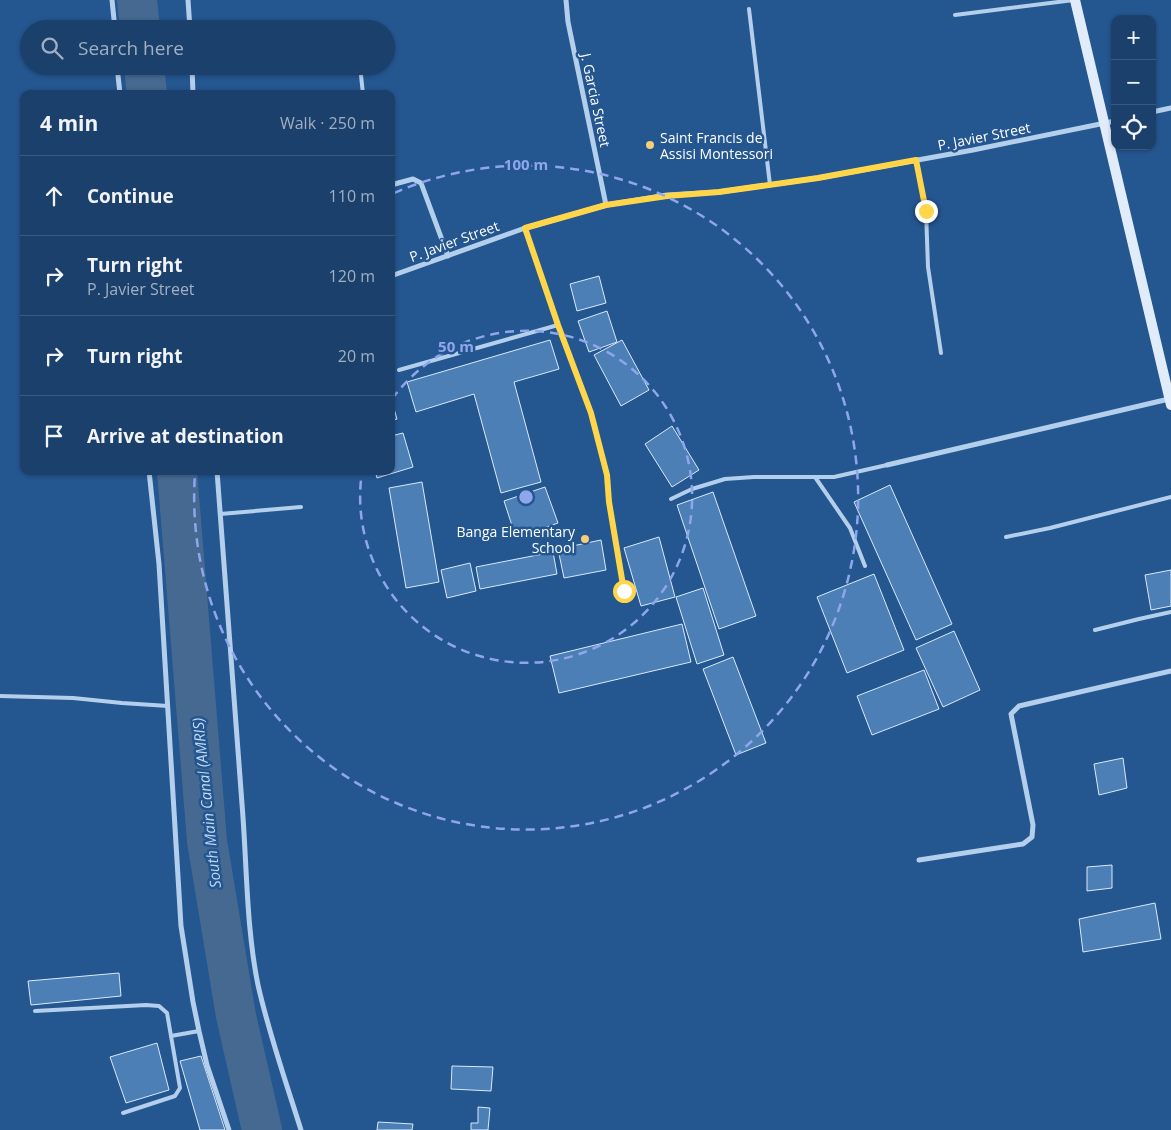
<!DOCTYPE html>
<meta charset="utf-8">
<style>
body{margin:0;font-family:"Open Sans",sans-serif;background:#244772;color:#f1f3f6}
.controls{position:absolute;right:15px;top:15px;display:grid;overflow:hidden;border-radius:10px;box-shadow:0 1px 4px #0004}
.controls button{width:45px;height:45px;display:grid;place-items:center;padding:0;border:0;border-bottom:1px solid #39597f;background:#1b406c;color:#f1f3f6;font:25px sans-serif}
.stop{position:absolute;width:15px;height:15px;margin:-11px;border:4px solid #ffd54a;border-radius:50%;background:#fff}
.stop.end{background:#ffd54a;border-color:#fff;box-shadow:0 1px 5px #0008}
.list{margin:0;padding:0;list-style:none}
h2{display:flex;justify-content:space-between;align-items:center;height:65px;margin:0;padding:0 20px;font-size:21px}
h2 small{font-size:16px;font-weight:400;color:#a0afc2}
.list li{display:grid;grid-template-columns:32px 1fr auto;gap:15px;align-items:center;box-sizing:border-box;height:80px;padding:0 20px;border-top:1px solid #39597f}
.list b{display:block;font-size:19px;white-space:nowrap}
.list p{margin:0;font-size:16px;white-space:nowrap;color:#a0afc2}
.list em{font-size:16px;font-style:normal;color:#a0afc2}
.icon{flex:none;width:28px;height:28px;fill:none;stroke:currentColor;stroke-width:2;stroke-linecap:round;stroke-linejoin:round}
.map{position:relative;flex:none;width:1171px;height:1130px;overflow:hidden}
.search{position:absolute;background:#1b406c;box-shadow:0 1px 4px #0004;left:20px;top:20px;width:375px;height:55px;display:flex;align-items:center;gap:12px;box-sizing:border-box;padding:0 18px;border-radius:28px;color:#a0afc2;font-size:19px}
.panel{position:absolute;background:#1b406c;box-shadow:0 1px 4px #0004;left:20px;top:90px;width:375px;height:385px;border-radius:10px}
.map>svg:first-child{display:block}
.lines{fill:none;stroke-linecap:round;stroke-linejoin:round}
.river{stroke:#456991;stroke-width:40}
.building{fill:#4c7fb6;stroke:#d9e9f9}
.lane{stroke:#b4cfec;stroke-width:4}
.street{stroke:#b4cfec;stroke-width:5}
.secondary{stroke:#e0ecf9;stroke-width:10}
.route{stroke:#ffd54a;stroke-width:6}
.ring{fill:none;stroke:#8ea6ec;stroke-width:2.5;stroke-dasharray:9 6}
.poi-dot{fill:#f7ce78;stroke:#245690;stroke-width:2}
.labels{text-anchor:middle;dominant-baseline:central;stroke-width:5;stroke-linejoin:round;paint-order:stroke}
.street-label{font-size:14px;fill:#fff;stroke:#245690}
.poi-label{font-size:14px;fill:#fff;stroke:#245690;text-anchor:start}
.water-label{font-size:15px;font-style:italic;fill:#c1d9f3;stroke:#245690}
.centre{fill:#8ea6ec;stroke:#245690;stroke-width:2.5}
.ring-label{font-size:15px;text-anchor:middle;font-weight:bold;fill:#8ea6ec;stroke:#245690;stroke-width:5;stroke-linejoin:round;paint-order:stroke}
</style>
<div class="map">
<svg width="1171" height="1130" viewBox="0 0 1171 1130">
<rect width="100%" height="100%" fill="#245690"/>
<g class="lines">
<g class="river">
<polyline points="137,0 140,29"/>
<polyline points="144,66 147,94"/>
<polyline points="177,471 207,841 236,1016 262,1130"/>
</g>
</g>
<g class="building">
<polygon points="599,276 606,303 577,311 570,284"/>
<polygon points="607,311 617,342 589,352 578,321"/>
<polygon points="550,340 559,369 514,382 541,482 501,493 474,394 416,412 407,382"/>
<polygon points="622,340 649,390 621,406 594,355"/>
<polygon points="391,398 397,419 391,421"/>
<polygon points="672,426 699,470 672,487 645,444"/>
<polygon points="403,433 413,467 377,478 375,471 391,471 391,436"/>
<polygon points="422,482 439,582 406,588 389,488"/>
<polygon points="890,485 952,624 916,640 854,502"/>
<polygon points="545,487 558,523 516,538 504,501"/>
<polygon points="713,492 756,616 719,629 677,505"/>
<polygon points="659,537 675,597 641,606 624,548"/>
<polygon points="601,540 606,570 564,578 558,549"/>
<polygon points="553,552 557,574 480,589 476,567"/>
<polygon points="470,563 476,591 447,598 441,570"/>
<polygon points="1171,570 1171,606 1151,610 1145,575"/>
<polygon points="874,574 904,650 847,673 817,597"/>
<polygon points="703,588 724,655 697,664 676,597"/>
<polygon points="682,624 691,662 559,693 550,656"/>
<polygon points="954,631 980,690 943,707 916,648"/>
<polygon points="733,657 766,743 736,755 703,669"/>
<polygon points="924,670 939,709 872,735 857,696"/>
<polygon points="1123,758 1127,788 1099,795 1094,764"/>
<polygon points="1112,865 1112,888 1087,891 1087,867"/>
<polygon points="1155,903 1161,939 1083,952 1079,919"/>
<polygon points="119,973 121,996 31,1005 28,981"/>
<polygon points="157,1043 169,1090 126,1103 110,1057"/>
<polygon points="201,1056 225,1130 200,1130 180,1061"/>
<polygon points="452,1066 493,1067 491,1091 451,1089"/>
<polygon points="478,1107 490,1108 488,1130 471,1130 471,1123 478,1123"/>
<polygon points="378,1122 413,1124 412,1130 377,1130"/>
</g>
<g class="lines">
<g class="lane">
<polyline points="749,9 770,185"/>
<polyline points="955,15 1074,0"/>
<polyline points="360,66 363,94"/>
<polyline points="916,160 926,211 928,267 941,353"/>
<polyline points="525,228 558,325 591,413 607,475 609,502 624,591"/>
<polyline points="399,370 558,325"/>
<polyline points="815,477 850,528 865,566"/>
<polyline points="671,499 692,489 725,479 754,477 834,477 887,465"/>
<polyline points="220,514 301,507"/>
<polyline points="1006,537 1050,528 1171,497"/>
<polyline points="1095,630 1139,619 1171,612"/>
<polyline points="0,696 73,698 122,703 168,706"/>
<polyline points="35,1011 146,1005 159,1006 167,1013 171,1036 199,1031"/>
<polyline points="123,1113 175,1096 180,1088 171,1036"/>
</g>
<g class="street">
<polyline points="112,0 115,29"/>
<polyline points="188,0 190,29"/>
<polyline points="566,0 568,22 606,205"/>
<polyline points="117,66 120,94"/>
<polyline points="192,66 193,94"/>
<polyline points="1152,112 1171,108"/>
<polyline points="391,185 413,179 421,183 448,256"/>
<polyline points="391,276 525,228 606,205 667,195 719,192 818,178 973,150 1115,121"/>
<polyline points="887,465 1169,399"/>
<polyline points="149,471 159,564 181,926 193,1002 199,1031 207,1065 229,1130"/>
<path d="M217,471C226,582 234,693 242,804C247,864 246,926 258,985C269,1034 286,1082 301,1130"/>
<polyline points="919,860 1023,844 1032,837 1033,825 1011,714 1019,706 1171,671"/>
</g>
<polyline class="secondary" points="1075,0 1171,405"/>
</g>
<g class="lines">
<polyline class="route" points="624,591 609,502 607,475 591,413 558,325 525,228 606,205 667,196 719,192 818,178 916,160 926,211"/>
</g>
<g class="ring">
<path d="M392 399A166 166 0 1 1 362 472"/>
<path d="M394 193A332 332 0 1 1 195 474"/>
</g>
<g class="poi-dot">
<circle cx="650" cy="145" r="5"/>
<circle cx="585" cy="539" r="5"/>
</g>
<g class="labels">
<g class="street-label">
<text transform="translate(596 100) rotate(78)">J. Garcia Street</text>
<text transform="translate(984 136) rotate(-11)">P. Javier Street</text>
<text transform="translate(454 241) rotate(-20)">P. Javier Street</text>
</g>
<g class="poi-label">
<text x="660" y="137">Saint Francis de<tspan x="660" dy="16">Assisi Montessori</tspan></text>
<text x="575" y="531" text-anchor="end">Banga Elementary<tspan x="575" dy="16">School</tspan></text>
</g>
<g class="water-label">
<text transform="translate(206 803) rotate(-96)">South Main Canal (AMRIS)</text>
</g>
</g>
<circle cx="526" cy="497" r="8" class="centre"/>
<g class="ring-label">
<text x="526" y="170">100 m</text>
<text x="456" y="352">50 m</text>
</g>
</svg>
<div class="controls">
<button>+</button>
<button>−</button>
<button><svg class="icon" aria-label="locate" viewBox="0 0 24 24"><circle cx="12" cy="12" r="6"/><path d="M12 2v4M12 18v4M2 12h4M18 12h4"/></svg></button>
</div>
<div class="stop" style="left:624px;top:591px"></div>
<div class="stop end" style="left:926px;top:211px"></div>
<div class="search"><svg class="icon" aria-label="search" viewBox="0 0 24 24"><circle cx="10" cy="10" r="6"/><path d="M15 15l6 6"/></svg>Search here</div>
<section class="panel">
<h2>4 min<small>Walk · 250 m</small></h2>
<ul class="list">
<li><svg class="icon" aria-label="ahead" viewBox="0 0 24 24"><path d="M12 20V5M6 11l6-6 6 6"/></svg><div><b>Continue</b></div><em>110 m</em></li>
<li><svg class="icon" aria-label="right" viewBox="0 0 24 24"><path d="M7 20v-9h11M14 6l5 5-5 5"/></svg><div><b>Turn right</b><p>P. Javier Street</p></div><em>120 m</em></li>
<li><svg class="icon" aria-label="right" viewBox="0 0 24 24"><path d="M7 20v-9h11M14 6l5 5-5 5"/></svg><div><b>Turn right</b></div><em>20 m</em></li>
<li><svg class="icon" aria-label="arrive" viewBox="0 0 24 24"><path d="M6 21V4h12l-3 4 3 4H6"/></svg><div><b>Arrive at destination</b></div></li>
</ul>
</section>
</div>
